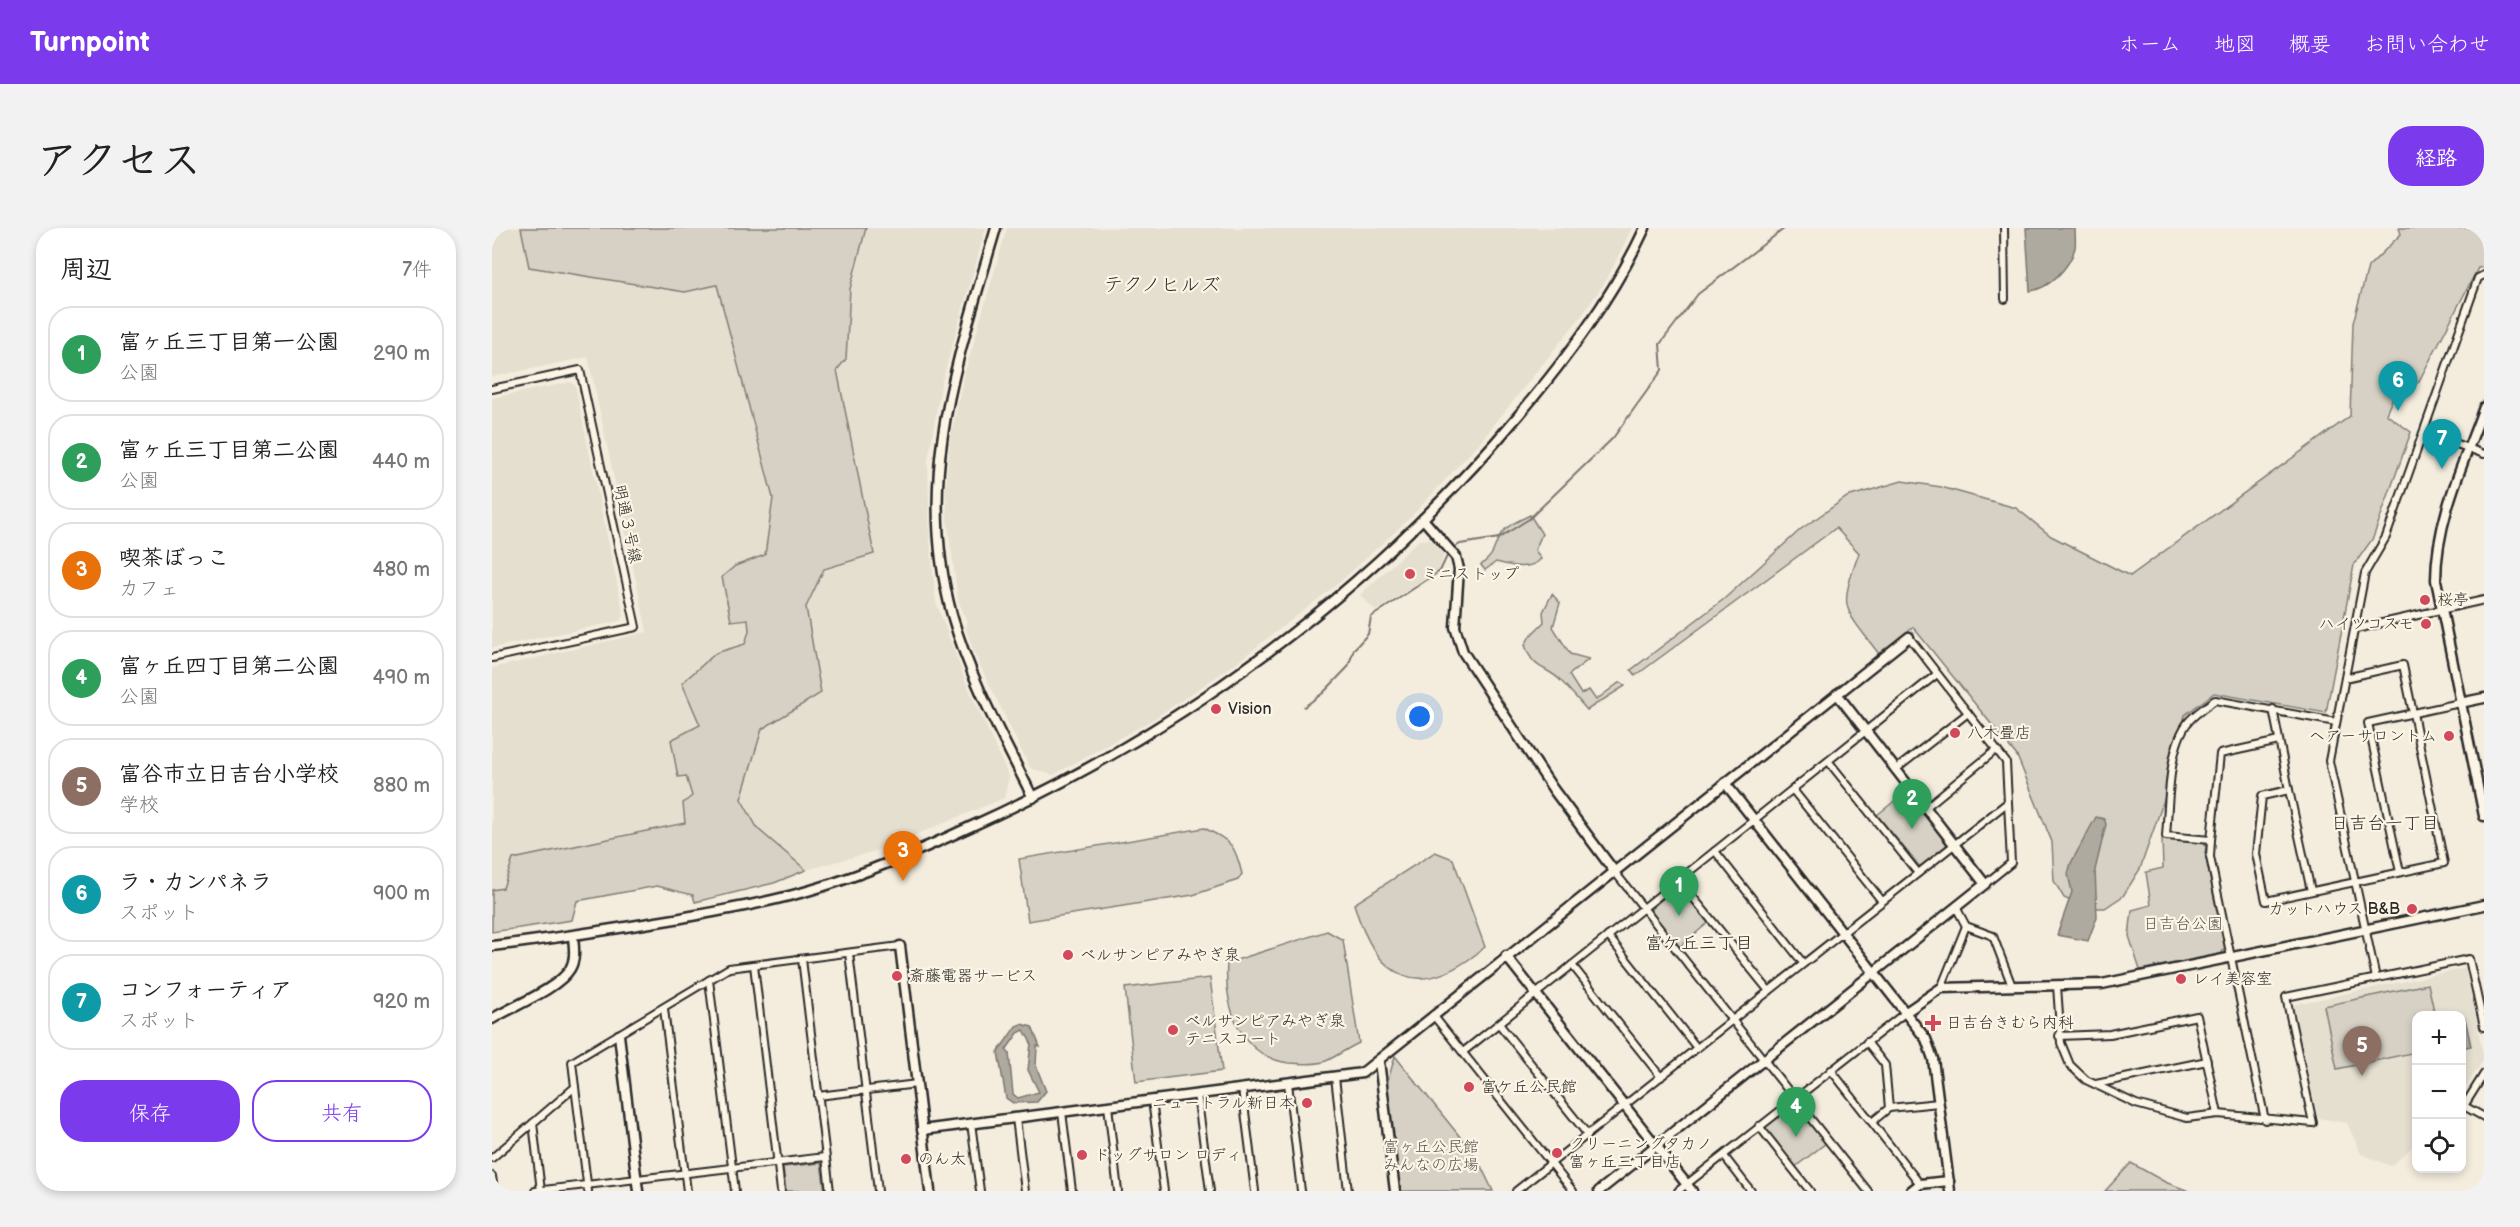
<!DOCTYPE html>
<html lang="ja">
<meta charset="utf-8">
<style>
body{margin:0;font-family:"Balsamiq Sans","Klee One",sans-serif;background:#f2f2f2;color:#222}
.controls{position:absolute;right:18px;bottom:18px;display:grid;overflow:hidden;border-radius:12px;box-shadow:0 3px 9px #0003}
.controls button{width:54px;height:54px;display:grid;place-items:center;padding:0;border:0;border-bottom:2px solid #e0e0e0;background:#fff;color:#222;font:30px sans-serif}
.you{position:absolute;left:928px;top:489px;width:21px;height:21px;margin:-15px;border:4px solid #fff;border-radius:50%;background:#1a73e8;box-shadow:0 0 0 9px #1a73e833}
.badge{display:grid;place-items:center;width:39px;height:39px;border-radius:50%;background:#7c3aed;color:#fff;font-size:20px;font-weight:700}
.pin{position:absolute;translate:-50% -50px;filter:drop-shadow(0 2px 3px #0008)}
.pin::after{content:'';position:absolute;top:32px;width:21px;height:18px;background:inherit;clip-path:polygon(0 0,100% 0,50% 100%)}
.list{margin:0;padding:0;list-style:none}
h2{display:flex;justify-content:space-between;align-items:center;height:78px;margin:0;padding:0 24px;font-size:26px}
h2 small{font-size:20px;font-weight:400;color:#767676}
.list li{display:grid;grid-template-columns:39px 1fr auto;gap:18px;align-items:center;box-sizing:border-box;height:96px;margin:0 12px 12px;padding:0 12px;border:2px solid #e0e0e0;border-radius:24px}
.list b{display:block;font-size:22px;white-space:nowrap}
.list p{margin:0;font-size:20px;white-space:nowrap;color:#767676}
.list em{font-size:20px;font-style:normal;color:#767676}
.actions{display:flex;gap:12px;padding:18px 24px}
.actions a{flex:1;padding:14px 0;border:2px solid #7c3aed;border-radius:24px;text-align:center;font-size:21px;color:#7c3aed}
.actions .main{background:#7c3aed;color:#fff}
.icon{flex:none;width:33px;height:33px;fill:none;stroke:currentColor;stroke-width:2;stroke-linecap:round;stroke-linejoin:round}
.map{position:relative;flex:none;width:1992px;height:963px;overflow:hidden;border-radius:24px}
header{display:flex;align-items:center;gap:36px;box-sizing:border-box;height:84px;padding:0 30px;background:#7c3aed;color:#fff}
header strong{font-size:28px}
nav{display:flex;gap:33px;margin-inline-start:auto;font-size:21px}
.intro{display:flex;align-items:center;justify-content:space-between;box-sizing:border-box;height:144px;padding:0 36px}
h1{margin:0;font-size:42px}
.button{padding:15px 27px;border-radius:24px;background:#7c3aed;color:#fff;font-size:21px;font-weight:700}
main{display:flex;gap:36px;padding:0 36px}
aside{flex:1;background:#fff;border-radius:24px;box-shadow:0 3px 9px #0003}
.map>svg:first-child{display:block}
.built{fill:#e5dfd0}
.green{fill:#d6d1c4;stroke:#807e78;stroke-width:1.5}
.water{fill:#afaaa0;stroke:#7a7771;stroke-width:1.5;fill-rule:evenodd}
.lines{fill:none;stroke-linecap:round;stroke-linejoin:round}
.stream{stroke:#7a7771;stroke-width:2}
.street-casing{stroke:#2b2b2b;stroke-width:10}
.secondary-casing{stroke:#2b2b2b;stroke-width:13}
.street{stroke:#fcf5e5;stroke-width:6}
.secondary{stroke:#fcf5e5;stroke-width:8}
.poi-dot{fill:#d1495b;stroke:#fcf5e5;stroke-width:2}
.labels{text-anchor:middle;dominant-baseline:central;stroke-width:4.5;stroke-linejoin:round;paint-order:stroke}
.street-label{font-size:16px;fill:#2b2b2b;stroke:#fcf5e5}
.poi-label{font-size:16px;fill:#2b2b2b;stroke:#fcf5e5;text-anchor:start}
.park-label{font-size:16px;fill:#565451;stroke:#fcf5e5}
.neighbourhood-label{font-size:18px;fill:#2b2b2b;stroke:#fcf5e5}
.quarter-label{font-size:20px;fill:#2b2b2b;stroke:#fcf5e5}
</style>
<header>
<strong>Turnpoint</strong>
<nav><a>ホーム</a><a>地図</a><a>概要</a><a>お問い合わせ</a></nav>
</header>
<div class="intro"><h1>アクセス</h1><a class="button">経路</a></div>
<main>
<aside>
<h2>周辺<small>7件</small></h2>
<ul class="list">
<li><span class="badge" style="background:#2e9e5b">1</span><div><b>富ヶ丘三丁目第一公園</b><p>公園</p></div><em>290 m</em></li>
<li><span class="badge" style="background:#2e9e5b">2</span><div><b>富ヶ丘三丁目第二公園</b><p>公園</p></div><em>440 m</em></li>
<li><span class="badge" style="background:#e8710a">3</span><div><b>喫茶ぼっこ</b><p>カフェ</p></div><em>480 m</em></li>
<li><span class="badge" style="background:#2e9e5b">4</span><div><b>富ヶ丘四丁目第二公園</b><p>公園</p></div><em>490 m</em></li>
<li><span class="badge" style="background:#8d6e63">5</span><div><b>富谷市立日吉台小学校</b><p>学校</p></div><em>880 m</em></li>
<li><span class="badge" style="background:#0f9aa8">6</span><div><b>ラ・カンパネラ</b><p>スポット</p></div><em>900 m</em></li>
<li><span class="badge" style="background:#0f9aa8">7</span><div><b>コンフォーティア</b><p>スポット</p></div><em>920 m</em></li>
</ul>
<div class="actions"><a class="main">保存</a><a>共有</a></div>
</aside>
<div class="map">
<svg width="1992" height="963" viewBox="0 0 1992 963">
<rect width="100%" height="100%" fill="#f4edde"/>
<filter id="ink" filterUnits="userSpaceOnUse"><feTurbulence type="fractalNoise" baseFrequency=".0167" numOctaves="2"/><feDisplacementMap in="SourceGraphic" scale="12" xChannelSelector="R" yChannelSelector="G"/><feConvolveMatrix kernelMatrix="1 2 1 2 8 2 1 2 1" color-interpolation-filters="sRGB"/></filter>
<g filter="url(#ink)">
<g class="built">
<polygon points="0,0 29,0 37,39 193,64 225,57 281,270 273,327 243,338 241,394 256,390 257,403 253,416 224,425 208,497 186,549 194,548 200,568 193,595 21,631 11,660 0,662 0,440 155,404 96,129 0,149"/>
<polygon points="374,0 494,0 449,157 436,233 438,312 444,374 473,452 517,549 512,570 387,622 314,642 266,601 249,571 270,501 329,465 314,379 332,341 382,325 345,142 354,131 358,61"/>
<polygon points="515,0 1140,0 1115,51 1090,87 989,213 919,289 848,354 740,438 660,492 561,547 538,540 482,425 474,401 475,394 466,372 455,290 454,259 458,212 471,151"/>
<polygon points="78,154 83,157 132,388 128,393 0,420 0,170"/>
<polygon points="938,311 952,326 947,342 884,383 868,367 927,312"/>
<polygon points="1974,740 1992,831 1970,865 1970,788 1924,788 1924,916 1899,938 1869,926 1855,895 1826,890 1800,777"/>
</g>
<g class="green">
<polygon points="29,0 374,0 358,61 354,131 345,142 382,326 332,341 314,379 329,465 270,501 249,571 266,601 314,642 282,655 203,674 201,667 165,658 85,673 80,692 0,704 0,662 11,660 21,631 193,595 191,575 200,568 194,548 186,549 179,512 208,497 190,455 224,425 253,416 257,403 256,391 239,393 230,349 243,338 273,327 281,270 225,57 193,64 37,39"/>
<path d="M1907,0H1992V39L1986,40L1926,155L1909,151L1894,186L1919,204L1881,310L1862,337L1834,485L1722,465L1693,487L1674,566L1648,641L1631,668L1613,680H1593L1572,670L1562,653L1560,614L1525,528L1421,399L1387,426C1351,378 1346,383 1367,325L1344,300L1143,448L1139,442L1232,371L1309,301L1355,269L1410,253L1449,259L1524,280L1559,308L1638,348L1858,188L1861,95L1876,39L1909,6Z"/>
<path d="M1038,287L1050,306L1043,322L1049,331C1037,343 1020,338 1004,334L993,342L989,337C1006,323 999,322 1009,306C1015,297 1028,292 1038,287Z"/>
<path d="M1060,366L1068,375L1061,399L1078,426L1097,431L1077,447L1089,466L1097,462L1104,472L1128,454L1133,458L1095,482C1086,472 1078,462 1069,453C1055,438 1041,443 1033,417L1038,408L1052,394L1051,384Z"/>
<polygon points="1415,563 1455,614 1454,619 1428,639 1385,587"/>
<path d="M712,600C740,614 743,616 750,646L746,652L701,667L536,693L527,631Z"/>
<polygon points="1670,611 1710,615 1714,618 1713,625 1733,720 1729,726 1648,742 1637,708 1640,682 1659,677 1654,644 1671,640"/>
<path d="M943,624L961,631L993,719C928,774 885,754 862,676Z"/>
<polygon points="1184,659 1189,659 1216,695 1186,720 1158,682"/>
<path d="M835,703L851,712L867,815C856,820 845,828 834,833C824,837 808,836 797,835C747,828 732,778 735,735Z"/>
<polygon points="718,750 730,843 644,854 633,760"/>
<polygon points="1936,756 1943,787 1924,788 1924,824 1845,841 1832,778"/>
<polygon points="903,828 985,930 1001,963 908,963 895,856"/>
<polygon points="1300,877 1306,878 1334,915 1303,939 1273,902 1274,896"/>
<polygon points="329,935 333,963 294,963 291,939"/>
<polygon points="1639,935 1673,954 1697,963 1613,963"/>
</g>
<g class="water">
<path d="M1534,0H1583C1583,6 1584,14 1583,20C1578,39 1557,61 1538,63Z"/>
<polygon points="1604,589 1612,591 1614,596 1603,642 1605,689 1596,713 1565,707 1580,664 1576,646 1579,635"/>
<polygon points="1973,790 1979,818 1970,820 1970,791"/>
<path d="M529,796L540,799L548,819L545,818L544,838L554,863L545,874L521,875L514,870L506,824L524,798ZM532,802L539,815L536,842L547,864L526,870L521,866L517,825L514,822L526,805Z"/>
</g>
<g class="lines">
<g class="stream">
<polyline points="965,318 968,316 1007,310 1037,291 1121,210 1170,142 1168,116 1206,66 1293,0"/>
<polyline points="812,479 831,465 856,439 862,421 876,406 879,389 948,343 955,328"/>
</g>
<g class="street-casing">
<g id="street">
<polyline points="1512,0 1513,71"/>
<polyline points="0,161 88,142 144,399 0,430"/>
<polyline points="1932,204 1992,226"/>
<polyline points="1864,401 1992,372"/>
<polyline points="1417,409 1514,534 1519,635 1493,656"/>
<polyline points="1781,481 1797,562 1770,568 1764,626 1774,673 1952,635 1911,437 1853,450"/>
<polyline points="1337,534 1426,645"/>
<polyline points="1403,542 1476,485"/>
<polyline points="1301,562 1390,673"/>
<polyline points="1797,562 1819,663"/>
<polyline points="1433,580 1504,522"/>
<polyline points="1719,612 1728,526 1787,513"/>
<polyline points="1223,623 1311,735"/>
<polyline points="1122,643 1376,963"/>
<polyline points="1908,644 1876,495 1968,475"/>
<polyline points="1187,652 1277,763"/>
<polyline points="1464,679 1474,698 1501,708 1520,758"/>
<polyline points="1116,708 1205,820"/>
<polyline points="357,725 386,963"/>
<polyline points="310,731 338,963"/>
<polyline points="262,737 289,963"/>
<polyline points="1080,737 1169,849"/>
<polyline points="1884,750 1837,533 1873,345 1894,309 1986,50 1992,47"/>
<polyline points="217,752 243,963"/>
<polyline points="1565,758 1569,815 1578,837 1594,852 1644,876 1695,890 1726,886 1821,895 1794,769 1977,731 1992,799"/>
<polyline points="1449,760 1474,698"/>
<polyline points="172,781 195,963"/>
<polyline points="941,787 1081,963"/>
<polyline points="1007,796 1096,907"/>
<polyline points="1567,808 1618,806 1705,788 1726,886"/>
<polyline points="1375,814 1393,837 1397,880"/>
<polyline points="971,824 1445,446"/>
<polyline points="1339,842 1428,956"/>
<polyline points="1992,846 1972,878 1992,889"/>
<polyline points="843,849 856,963"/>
<polyline points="796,855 809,963"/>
<polyline points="1604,856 1715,833"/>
<polyline points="83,859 96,963"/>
<polyline points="750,860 763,963"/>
<polyline points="705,866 718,963"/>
<polyline points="326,868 425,856"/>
<polyline points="660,872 672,963"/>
<polyline points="616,878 626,963"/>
<polyline points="570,884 580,963"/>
<polyline points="524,890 533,963"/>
<path d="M1773,892L1718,629L1719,612L1674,608C1677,575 1676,518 1697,493C1704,485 1715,478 1723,472L1844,494"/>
<polyline points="1380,894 1397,880 1447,875"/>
<polyline points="479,895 488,963"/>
<polyline points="1267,898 1318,963"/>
<polyline points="1232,928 1259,963"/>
<polyline points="0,930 41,895"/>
<polyline points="0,948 2,963"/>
<polyline points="43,963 333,929"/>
<polyline points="49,963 41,895 83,859 80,834 237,740 408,718"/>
<polyline points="1024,963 1515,575"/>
<polyline points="1186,963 1414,784"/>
</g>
</g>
<g class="secondary-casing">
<g id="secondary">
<path d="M504,0C466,131 422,249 460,387C478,451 511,510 541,570"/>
<path d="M1992,179C1972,234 1944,292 1944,352L1992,588"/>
<polyline points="931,291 964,329 967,341 963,399 971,424 1061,561 1122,643"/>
<polyline points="1968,475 1992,470"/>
<polyline points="1233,555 1434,811 1441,831 1458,963"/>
<path d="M0,718C61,711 122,701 183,691C232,682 281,674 329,659C381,643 431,621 480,598C691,503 877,365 1026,188C1075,130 1121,69 1153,0"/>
<polyline points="408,718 438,963"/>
<polyline points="1014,728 1200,963"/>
<polyline points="1414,784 1449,760 1610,756 1992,677"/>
<path d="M0,791C21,778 66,761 78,741C84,731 82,719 81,709"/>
<polyline points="127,807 146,963"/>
<polyline points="887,833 903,963"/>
<polyline points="430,902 870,845 1417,409"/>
<polyline points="1107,963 1493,656 1345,466"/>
<polyline points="1419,963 1428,956 1457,953"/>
</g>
</g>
<use href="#street" class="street"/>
<use href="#secondary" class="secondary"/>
</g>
</g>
<g class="poi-dot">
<circle cx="918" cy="346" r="6"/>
<circle cx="1933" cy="372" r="6"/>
<circle cx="1934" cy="396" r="6"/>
<circle cx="724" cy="481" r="6"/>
<circle cx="1463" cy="505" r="6"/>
<circle cx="1957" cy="508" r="6"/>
<circle cx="1920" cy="681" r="6"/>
<circle cx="576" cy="727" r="6"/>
<circle cx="405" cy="748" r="6"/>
<circle cx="1689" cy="751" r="6"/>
<path d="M1438 786h6v6h6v6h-6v6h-6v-6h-6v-6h6z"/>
<circle cx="681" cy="802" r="6"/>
<circle cx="977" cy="859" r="6"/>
<circle cx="815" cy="875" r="6"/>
<circle cx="1065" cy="925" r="6"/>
<circle cx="590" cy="927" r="6"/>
<circle cx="414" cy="931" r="6"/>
</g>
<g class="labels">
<g class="street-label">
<text transform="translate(135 296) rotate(78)">明通３号線</text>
</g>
<g class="poi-label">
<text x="930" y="346">ミニストップ</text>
<text x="1945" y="372">桜亭</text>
<text x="1922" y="396" text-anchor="end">ハイツコスモ</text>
<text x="736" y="481">Vision</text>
<text x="1475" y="505">八木畳店</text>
<text x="1945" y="508" text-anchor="end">ヘアーサロントム</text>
<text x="1908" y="681" text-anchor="end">カットハウス B&amp;B</text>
<text x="588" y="727">ベルサンピアみやぎ泉</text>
<text x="417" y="748">斎藤電器サービス</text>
<text x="1701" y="751">レイ美容室</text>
<text x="693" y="793">ベルサンピアみやぎ泉<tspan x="693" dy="18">テニスコート</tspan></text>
<text x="1454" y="795">日吉台きむら内科</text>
<text x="989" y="859">富ケ丘公民館</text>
<text x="803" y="875" text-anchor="end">ニュートラル新日本</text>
<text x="1077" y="916">クリーニングタカノ<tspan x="1077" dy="18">富ヶ丘三丁目店</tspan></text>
<text x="602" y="927">ドッグサロン ロディ</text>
<text x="426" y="931">のん太</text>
</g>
<g class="park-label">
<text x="1691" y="696">日吉台公園</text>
<text x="939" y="919">富ヶ丘公民館<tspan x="939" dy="18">みんなの広場</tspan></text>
</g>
<g class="neighbourhood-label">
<text x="1893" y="595">日吉台一丁目</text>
<text x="1207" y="715">富ケ丘三丁目</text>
</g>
<g class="quarter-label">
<text x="670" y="57">テクノヒルズ</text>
</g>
</g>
</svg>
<div class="controls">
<button>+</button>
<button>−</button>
<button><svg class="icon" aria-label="locate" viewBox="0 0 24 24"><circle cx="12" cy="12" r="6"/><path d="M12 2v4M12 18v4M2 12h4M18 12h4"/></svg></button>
</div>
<div class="you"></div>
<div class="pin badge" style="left:1187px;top:688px;background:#2e9e5b">1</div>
<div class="pin badge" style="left:1420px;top:601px;background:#2e9e5b">2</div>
<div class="pin badge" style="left:411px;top:653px;background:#e8710a">3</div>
<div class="pin badge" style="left:1304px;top:909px;background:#2e9e5b">4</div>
<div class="pin badge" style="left:1870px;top:848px;background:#8d6e63">5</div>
<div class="pin badge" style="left:1906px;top:183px;background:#0f9aa8">6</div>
<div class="pin badge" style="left:1950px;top:241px;background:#0f9aa8">7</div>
</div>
</main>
